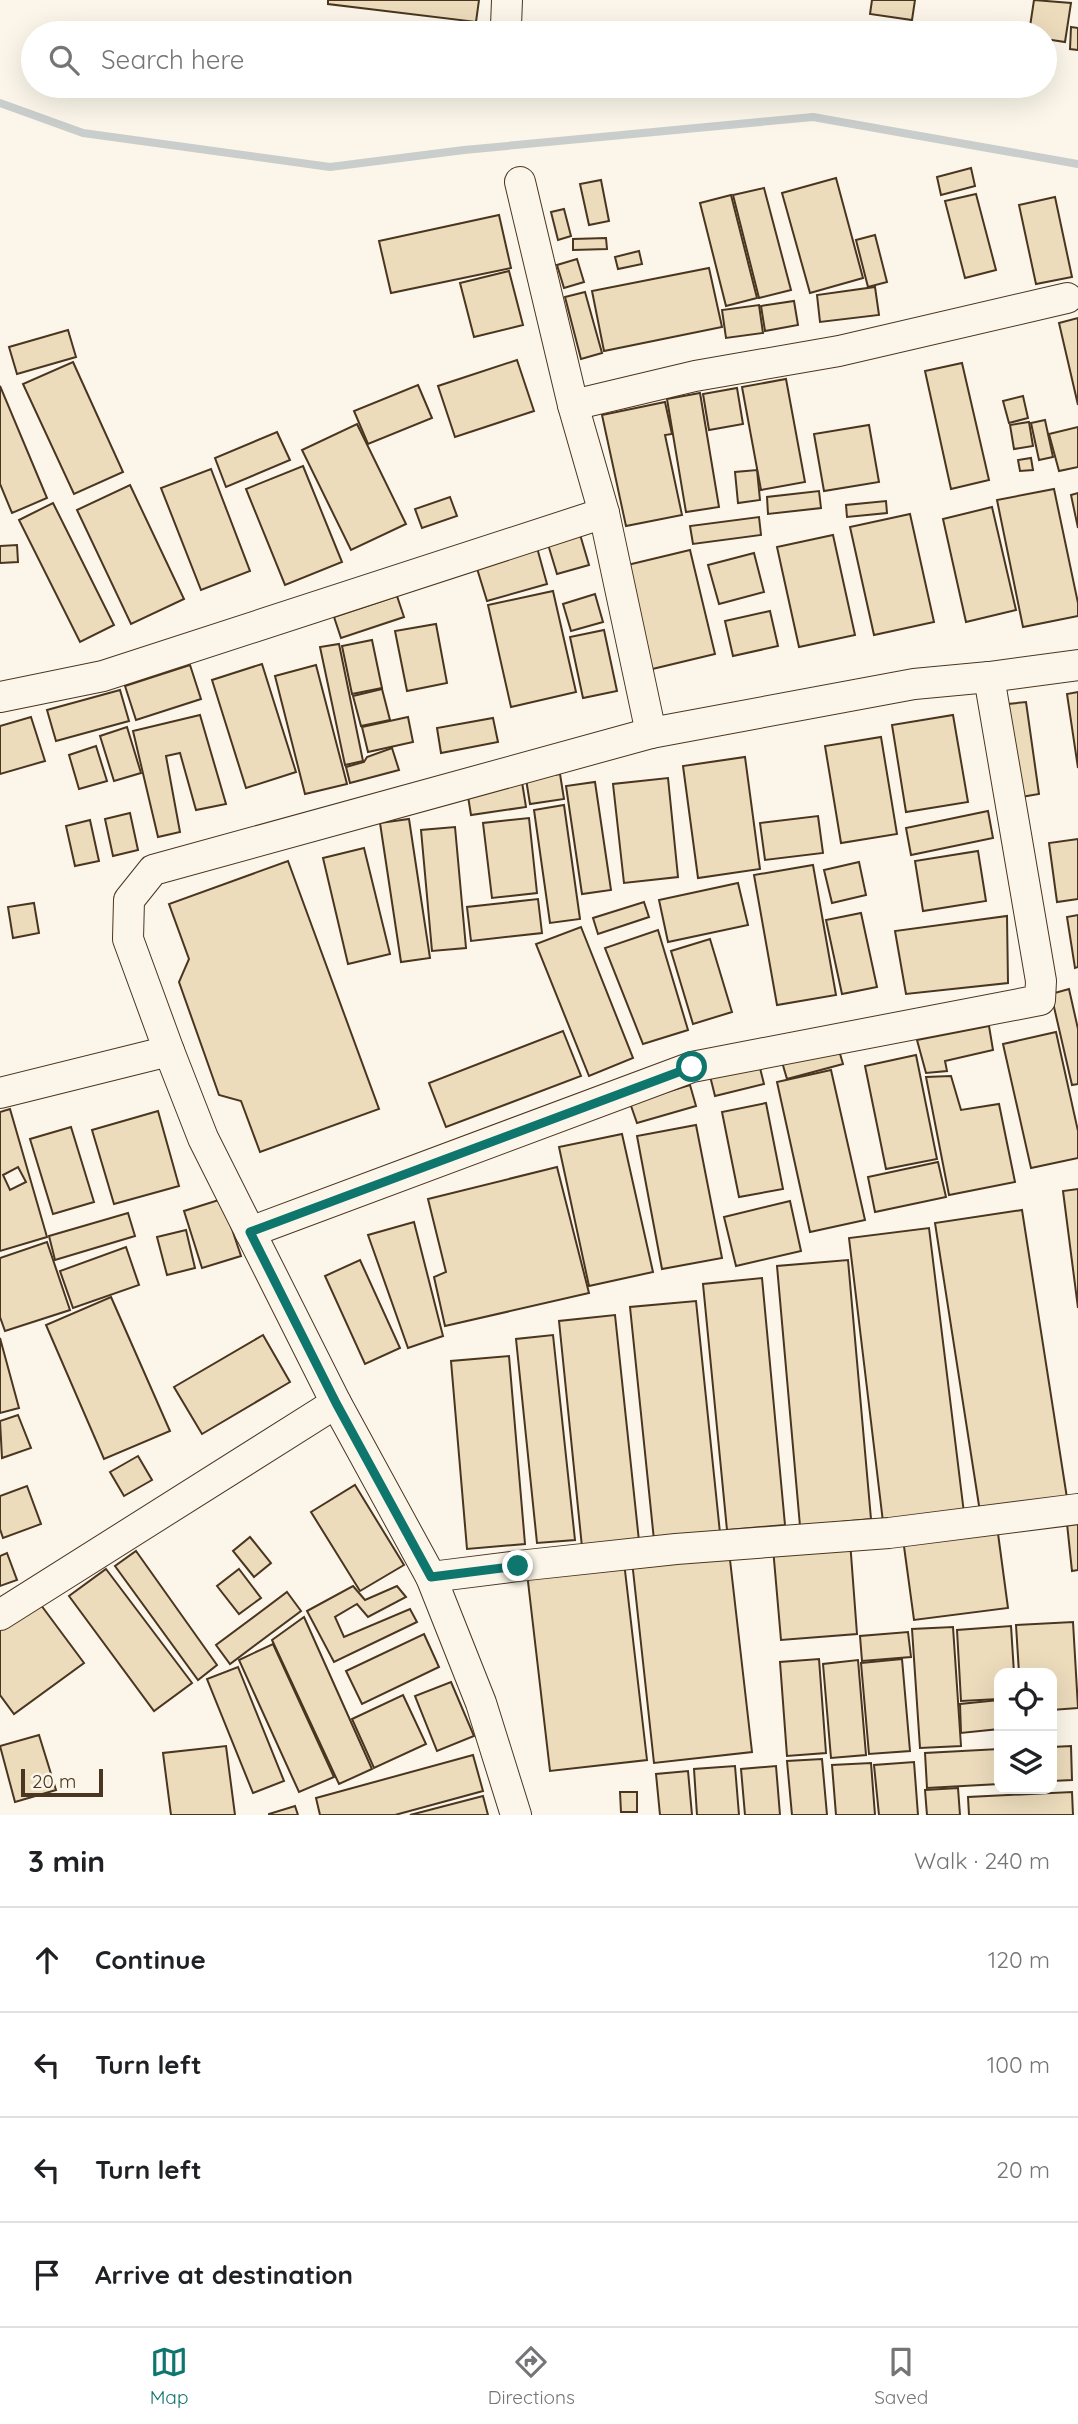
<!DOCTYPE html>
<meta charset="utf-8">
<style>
body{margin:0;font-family:Quicksand,sans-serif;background:#f2f2f2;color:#202124}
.controls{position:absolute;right:21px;bottom:21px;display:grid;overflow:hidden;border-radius:14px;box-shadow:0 7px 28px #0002}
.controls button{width:63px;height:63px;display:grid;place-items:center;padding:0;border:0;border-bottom:2px solid #e0e0e0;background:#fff;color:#202124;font:35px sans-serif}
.scale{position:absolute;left:21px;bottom:18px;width:82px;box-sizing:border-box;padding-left:7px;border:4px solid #4a3520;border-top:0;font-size:19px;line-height:24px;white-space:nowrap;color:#4a3520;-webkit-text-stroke:5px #fbf6e9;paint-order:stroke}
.stop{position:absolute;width:21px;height:21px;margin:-16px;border:5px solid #0f766e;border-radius:50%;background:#fff}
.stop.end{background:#0f766e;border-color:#fff;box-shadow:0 2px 7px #0008}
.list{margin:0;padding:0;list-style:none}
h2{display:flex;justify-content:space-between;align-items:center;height:91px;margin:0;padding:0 28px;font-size:30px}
h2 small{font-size:23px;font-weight:400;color:#757577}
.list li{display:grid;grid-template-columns:46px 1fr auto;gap:21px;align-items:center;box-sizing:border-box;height:105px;padding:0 28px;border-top:2px solid #e0e0e0}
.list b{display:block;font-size:26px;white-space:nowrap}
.list em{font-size:23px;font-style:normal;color:#757577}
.icon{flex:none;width:38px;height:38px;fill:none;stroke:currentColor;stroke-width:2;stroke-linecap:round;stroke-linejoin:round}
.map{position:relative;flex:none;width:1078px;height:1815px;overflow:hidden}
.search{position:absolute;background:#fff;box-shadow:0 7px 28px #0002;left:21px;right:21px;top:21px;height:77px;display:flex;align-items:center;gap:18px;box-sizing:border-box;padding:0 24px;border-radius:38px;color:#757577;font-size:26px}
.sheet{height:511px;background:#fff}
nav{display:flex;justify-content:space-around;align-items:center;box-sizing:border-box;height:98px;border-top:2px solid #e0e0e0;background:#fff;font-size:19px;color:#757577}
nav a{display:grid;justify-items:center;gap:4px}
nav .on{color:#0f766e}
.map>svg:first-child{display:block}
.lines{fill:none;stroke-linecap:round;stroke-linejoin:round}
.stream{stroke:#c9cecd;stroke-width:8}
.building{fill:#ecdcbc;stroke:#4a3520;stroke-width:2;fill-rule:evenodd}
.minor-casing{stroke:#4a3520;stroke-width:32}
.minor{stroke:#fbf6e9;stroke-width:30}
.route{stroke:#0f766e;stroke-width:9}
</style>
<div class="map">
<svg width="1078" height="1815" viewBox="0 0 1078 1815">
<rect width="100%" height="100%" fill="#fbf6e9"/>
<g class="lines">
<polyline class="stream" points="0,103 83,133 330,167 464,150 813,117 1078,164"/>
</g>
<g class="building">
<polygon points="328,0 479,0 476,22 328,4"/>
<polygon points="872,0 915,0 912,20 870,14"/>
<polygon points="1034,0 1071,3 1065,42 1045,39 1045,33 1029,33"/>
<polygon points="1071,27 1078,28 1078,50 1070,49"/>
<polygon points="971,168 975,186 941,195 937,177"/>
<polygon points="836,178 863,278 810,293 782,193"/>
<polygon points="601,180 609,221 589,225 580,184"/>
<polygon points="764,188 791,290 759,298 733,195"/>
<polygon points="976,194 996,270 965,278 945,201"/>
<polygon points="731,195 757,298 726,306 700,203"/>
<polygon points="1055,197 1072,277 1036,284 1019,205"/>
<polygon points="564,209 571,236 558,240 551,212"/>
<polygon points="499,215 511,268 391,293 379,241"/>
<polygon points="875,235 887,282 868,287 856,240"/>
<polygon points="606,238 607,249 573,250 573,239"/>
<polygon points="639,251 642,264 618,269 615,257"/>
<polygon points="577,259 584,282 564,288 557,265"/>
<polygon points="709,268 722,327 604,351 592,291"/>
<polygon points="509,271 523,325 474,337 460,283"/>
<polygon points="875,287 879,315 820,322 817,295"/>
<polygon points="585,292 602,353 581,359 565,297"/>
<polygon points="794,301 798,325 765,331 761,306"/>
<polygon points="759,305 763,333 726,338 722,310"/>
<polygon points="1078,318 1078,405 1059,323"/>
<polygon points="68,330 76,357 17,374 9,347"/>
<polygon points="517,360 534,411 455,437 438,386"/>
<polygon points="73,362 123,472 74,494 23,384"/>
<polygon points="962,363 989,480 951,489 925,371"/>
<polygon points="786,379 805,482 761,490 742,387"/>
<polygon points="418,385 432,418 368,444 354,411"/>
<polygon points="0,386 47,498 12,513 0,484"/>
<polygon points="737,388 743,424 709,430 703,394"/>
<polygon points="700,393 719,507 686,512 667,399"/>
<polygon points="1023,396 1028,418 1009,423 1003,401"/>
<polygon points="665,402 672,434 665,435 682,515 626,526 602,415"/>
<polygon points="1045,420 1053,457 1039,460 1031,423"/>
<polygon points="1029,422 1033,446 1014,449 1010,425"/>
<polygon points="357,424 406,524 351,550 302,450"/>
<polygon points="869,425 879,482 824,491 814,434"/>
<polygon points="1078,427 1078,467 1059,471 1049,434"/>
<polygon points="277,432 290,460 226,487 215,458"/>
<polygon points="1031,458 1033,470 1020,471 1018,460"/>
<polygon points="303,466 342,562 285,585 246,489"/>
<polygon points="211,469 250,571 201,590 161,488"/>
<polygon points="757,470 760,500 738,503 735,472"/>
<polygon points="130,485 184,599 131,624 77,510"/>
<polygon points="1054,489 1078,603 1078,616 1023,627 997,500"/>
<polygon points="819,491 821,508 768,514 767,497"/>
<polygon points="1078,493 1078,528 1071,495"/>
<polygon points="450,497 457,516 422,528 415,509"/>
<polygon points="886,501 887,513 847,517 846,505"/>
<polygon points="53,503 114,625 80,642 19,520"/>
<polygon points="992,507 1016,610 966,622 943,519"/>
<polygon points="910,514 934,622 874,635 850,527"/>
<polygon points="759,517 761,535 693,544 690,526"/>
<polygon points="579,531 589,565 557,574 547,541"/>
<polygon points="833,535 855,635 799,647 777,547"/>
<polygon points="536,544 547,584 487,601 475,562"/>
<polygon points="17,545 18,562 0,563 0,546"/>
<polygon points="690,550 715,654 644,671 619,567"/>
<polygon points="754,553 764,592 719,604 708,565"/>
<polygon points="553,591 576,692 511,707 488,605"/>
<polygon points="595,594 603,622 571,631 563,604"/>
<polygon points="397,596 404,617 341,638 334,617"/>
<polygon points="770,611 778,646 733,656 725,621"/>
<polygon points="436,624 447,683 407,691 395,631"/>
<polygon points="604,630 617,691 583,698 570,637"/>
<polygon points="372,640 382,688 352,694 342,646"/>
<polygon points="339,644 363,761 345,765 320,647"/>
<polygon points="262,664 296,772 246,788 212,680"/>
<polygon points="190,665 201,699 136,720 125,686"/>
<polygon points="316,665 347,784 305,794 275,676"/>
<polygon points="382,689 390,720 361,726 353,696"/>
<polygon points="120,690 129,721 56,741 47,710"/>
<polygon points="1078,692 1078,768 1067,694"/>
<polygon points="1026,702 1039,794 1021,797 1008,704"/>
<polygon points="200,715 226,804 196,810 180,753 166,756 180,832 158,837 133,731"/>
<polygon points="953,715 968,802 906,812 892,725"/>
<polygon points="31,717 45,761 0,774 0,726"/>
<polygon points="408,717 413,742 368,752 362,727"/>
<polygon points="493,718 498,742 441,753 437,728"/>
<polygon points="127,727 141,773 114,781 100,736"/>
<polygon points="881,737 897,834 841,843 825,746"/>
<polygon points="96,746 107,781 79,789 69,755"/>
<polygon points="392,748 399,770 350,783 346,767 364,762 367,757"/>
<polygon points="745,757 760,869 698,878 683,766"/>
<polygon points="560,774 564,799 530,804 526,779"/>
<polygon points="668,778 678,877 624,883 613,784"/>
<polygon points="522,782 526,807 471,815 467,790"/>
<polygon points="595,782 611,890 582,894 566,786"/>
<polygon points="564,805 580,919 550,923 534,810"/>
<polygon points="988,811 993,838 911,855 906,828"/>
<polygon points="130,813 138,850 113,856 105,819"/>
<polygon points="818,816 823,853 765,860 760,823"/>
<polygon points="529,818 537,893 492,898 483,823"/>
<polygon points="409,819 430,958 401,962 380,823"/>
<polygon points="90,820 99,861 75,866 66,826"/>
<polygon points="455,827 466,948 432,951 421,830"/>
<polygon points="1078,839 1078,899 1057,902 1049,843"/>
<polygon points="364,848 390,954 348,964 323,858"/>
<polygon points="978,851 986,901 923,911 915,861"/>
<polygon points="288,861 379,1109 260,1152 241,1101 219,1095 179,982 189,959 169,904"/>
<polygon points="859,862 866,895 832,903 824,870"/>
<polygon points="813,865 836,995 777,1005 754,875"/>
<polygon points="738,883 748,925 668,942 659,900"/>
<polygon points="538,899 542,933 471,941 467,907"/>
<polygon points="644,902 649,917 598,934 593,918"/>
<polygon points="34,903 39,933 13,938 8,907"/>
<polygon points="861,913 877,987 842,994 826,920"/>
<polygon points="1078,915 1078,967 1075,968 1067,917"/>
<polygon points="1007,916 1008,983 906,994 895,931"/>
<polygon points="581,927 633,1058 589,1076 536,944"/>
<polygon points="658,930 688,1030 643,1044 605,948"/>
<polygon points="710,939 732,1012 693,1024 671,951"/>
<polygon points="1069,989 1078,1029 1078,1084 1072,1085 1051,994"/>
<polygon points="989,1026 993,1050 945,1061 947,1071 926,1073 917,1040"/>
<polygon points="563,1031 581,1076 446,1127 429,1083"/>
<polygon points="1056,1032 1078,1131 1078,1158 1031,1168 1003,1044"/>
<polygon points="838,1047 843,1064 787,1079 782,1062"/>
<polygon points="916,1055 937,1159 886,1169 865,1066"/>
<polygon points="759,1064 764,1084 715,1096 710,1076"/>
<polygon points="831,1070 865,1220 810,1232 777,1082"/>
<polygon points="951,1076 961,1110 999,1104 1015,1182 949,1195 926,1077"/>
<polygon points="690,1085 696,1106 637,1123 630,1103"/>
<polygon points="766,1103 783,1189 739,1197 722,1112"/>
<path d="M10,1109L47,1237L0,1251V1112ZM18,1167L26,1182L10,1190L3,1175Z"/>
<polygon points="158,1111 179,1186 114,1204 92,1130"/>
<polygon points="696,1125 722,1258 662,1269 637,1136"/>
<polygon points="71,1127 94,1202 53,1214 30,1139"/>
<polygon points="622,1134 653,1272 589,1286 559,1147"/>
<polygon points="938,1162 946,1197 875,1212 868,1177"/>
<polygon points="557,1167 589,1293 445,1326 434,1277 446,1272 428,1199"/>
<polygon points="1078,1189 1078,1308 1063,1191"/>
<polygon points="222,1199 241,1256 202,1268 184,1211"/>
<polygon points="790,1201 801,1251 736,1266 724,1217"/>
<polygon points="1022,1210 1067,1498 980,1512 935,1223"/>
<polygon points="128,1213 135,1236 55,1260 49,1236"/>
<polygon points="414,1222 443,1336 408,1348 368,1235"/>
<polygon points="929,1228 964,1513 883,1522 849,1238"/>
<polygon points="186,1230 195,1268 167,1275 157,1237"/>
<polygon points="47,1242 70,1310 5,1331 0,1317 0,1258"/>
<polygon points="126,1247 139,1285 73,1308 60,1271"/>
<polygon points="360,1260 400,1348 365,1364 325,1276"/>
<polygon points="848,1260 871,1519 800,1526 777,1266"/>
<polygon points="762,1278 785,1525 727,1530 703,1284"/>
<polygon points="111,1297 170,1431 104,1459 46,1325"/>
<polygon points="696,1301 720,1533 654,1540 630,1307"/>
<polygon points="615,1315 639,1541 582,1547 559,1321"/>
<polygon points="263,1335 290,1382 202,1434 174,1387"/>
<polygon points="553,1335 575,1540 537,1543 516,1339"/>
<polygon points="0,1338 19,1408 0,1413"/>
<polygon points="509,1356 525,1544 467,1549 451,1361"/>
<polygon points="18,1415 31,1448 2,1458 0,1421"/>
<polygon points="138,1456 152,1480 124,1496 110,1472"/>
<polygon points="355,1485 404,1565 360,1591 311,1512"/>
<polygon points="27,1486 41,1524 3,1538 0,1529 0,1496"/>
<polygon points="1078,1513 1078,1570 1072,1571 1066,1514"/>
<polygon points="997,1526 1008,1608 914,1620 903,1539"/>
<polygon points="250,1537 271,1563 254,1577 233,1551"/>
<polygon points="850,1541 857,1634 781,1640 773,1548"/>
<polygon points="136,1551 217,1665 198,1680 115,1566"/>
<polygon points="729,1551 752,1752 654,1763 632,1561"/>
<polygon points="7,1553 17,1580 0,1586 0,1556"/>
<polygon points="624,1562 647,1760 550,1771 527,1573"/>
<polygon points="106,1569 192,1683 154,1711 69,1596"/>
<polygon points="239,1569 261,1598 239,1614 217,1586"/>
<polygon points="353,1586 365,1600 397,1586 406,1597 368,1617 357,1604 335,1617 344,1637 410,1609 417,1622 334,1662 307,1611"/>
<polygon points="287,1592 301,1611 230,1664 216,1645"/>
<polygon points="35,1597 84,1663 14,1714 0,1695 0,1623"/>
<polygon points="304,1617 372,1769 339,1784 272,1640"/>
<polygon points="1073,1622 1078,1708 1052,1710 1052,1673 1019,1673 1016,1625"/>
<polygon points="1011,1626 1014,1673 999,1673 999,1699 961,1701 957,1630"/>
<polygon points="953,1627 961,1746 920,1748 912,1629"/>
<polygon points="908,1632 911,1657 862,1661 860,1636"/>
<polygon points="424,1634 439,1667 362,1704 346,1671"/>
<polygon points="273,1644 334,1777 299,1792 239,1660"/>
<polygon points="819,1659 826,1753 787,1756 780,1662"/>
<polygon points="902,1659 910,1751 869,1754 861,1663"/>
<polygon points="858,1660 866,1755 831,1758 823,1664"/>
<polygon points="238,1667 284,1781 253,1793 207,1679"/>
<polygon points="451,1682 474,1736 437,1751 415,1696"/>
<polygon points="403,1695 426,1744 374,1768 352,1719"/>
<polygon points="999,1700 999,1729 961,1733 960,1704"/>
<polygon points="39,1735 56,1790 15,1802 0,1746"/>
<polygon points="226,1746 235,1815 171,1815 163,1753"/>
<polygon points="1071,1746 1072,1780 1052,1781 1052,1747"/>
<polygon points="999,1749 999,1784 927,1788 925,1753"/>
<polygon points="473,1755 483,1791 395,1815 320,1815 316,1798"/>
<polygon points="822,1759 827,1815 792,1815 787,1761"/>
<polygon points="914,1762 918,1815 879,1815 874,1765"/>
<polygon points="871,1763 875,1815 836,1815 832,1765"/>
<polygon points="735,1766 739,1815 697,1815 694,1769"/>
<polygon points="776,1766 780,1815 745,1815 741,1769"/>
<polygon points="688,1771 692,1815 660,1815 656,1774"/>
<polygon points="958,1788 960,1815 927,1815 925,1790"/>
<polygon points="620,1792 637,1792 637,1812 621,1812"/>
<polygon points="1072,1792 1073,1815 969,1815 968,1797"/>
<polygon points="483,1796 488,1815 410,1815"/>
<polygon points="295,1806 298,1815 269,1815 269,1814"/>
</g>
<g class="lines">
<g class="minor-casing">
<g id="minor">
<polyline points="506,26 507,0"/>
<polyline points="520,182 573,405 604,513 651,733"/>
<polyline points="573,405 695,376 839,351 1067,298"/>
<polyline points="0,697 103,676 604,513"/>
<polyline points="0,1093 169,1051"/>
<polyline points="250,1232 692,1067 1040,1000 1041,981 989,677"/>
<polyline points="431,1577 518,1566 676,1549 889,1533 1078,1509"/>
<polyline points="0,1615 336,1403"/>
<polyline points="516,1815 481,1703 431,1577 336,1403 203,1138 169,1051 128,939 129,900 153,870 651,733 914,684 989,677 1078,665"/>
</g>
</g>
<use href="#minor" class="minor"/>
</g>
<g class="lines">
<polyline class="route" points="518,1566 431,1577 336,1403 250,1232 692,1067"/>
</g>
</svg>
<div class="controls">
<button><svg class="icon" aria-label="locate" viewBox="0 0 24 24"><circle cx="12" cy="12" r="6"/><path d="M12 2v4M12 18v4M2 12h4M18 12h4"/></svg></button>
<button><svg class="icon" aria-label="layers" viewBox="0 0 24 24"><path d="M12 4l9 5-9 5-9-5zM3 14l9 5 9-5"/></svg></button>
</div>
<div class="scale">20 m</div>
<div class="stop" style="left:692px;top:1067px"></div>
<div class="stop end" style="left:518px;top:1566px"></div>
<div class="search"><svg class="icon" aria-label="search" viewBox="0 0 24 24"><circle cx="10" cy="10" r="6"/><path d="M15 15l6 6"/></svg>Search here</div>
</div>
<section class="sheet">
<h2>3 min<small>Walk · 240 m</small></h2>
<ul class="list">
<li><svg class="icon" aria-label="ahead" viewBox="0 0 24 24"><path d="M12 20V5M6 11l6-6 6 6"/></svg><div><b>Continue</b></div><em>120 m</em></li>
<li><svg class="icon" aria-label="left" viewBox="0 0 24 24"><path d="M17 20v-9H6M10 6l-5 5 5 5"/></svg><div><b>Turn left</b></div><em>100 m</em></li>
<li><svg class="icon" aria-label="left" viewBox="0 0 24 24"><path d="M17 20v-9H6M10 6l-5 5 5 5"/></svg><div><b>Turn left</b></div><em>20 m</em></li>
<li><svg class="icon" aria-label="arrive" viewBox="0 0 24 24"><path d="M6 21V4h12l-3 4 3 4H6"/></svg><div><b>Arrive at destination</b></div></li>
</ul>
</section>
<nav>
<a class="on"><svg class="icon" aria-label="map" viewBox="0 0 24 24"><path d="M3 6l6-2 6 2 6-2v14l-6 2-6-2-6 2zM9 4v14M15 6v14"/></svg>Map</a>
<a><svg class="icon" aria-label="directions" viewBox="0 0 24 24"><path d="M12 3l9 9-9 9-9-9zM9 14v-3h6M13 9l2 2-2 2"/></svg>Directions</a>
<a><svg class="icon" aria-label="saved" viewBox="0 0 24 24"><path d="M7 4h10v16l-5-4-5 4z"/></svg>Saved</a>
</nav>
